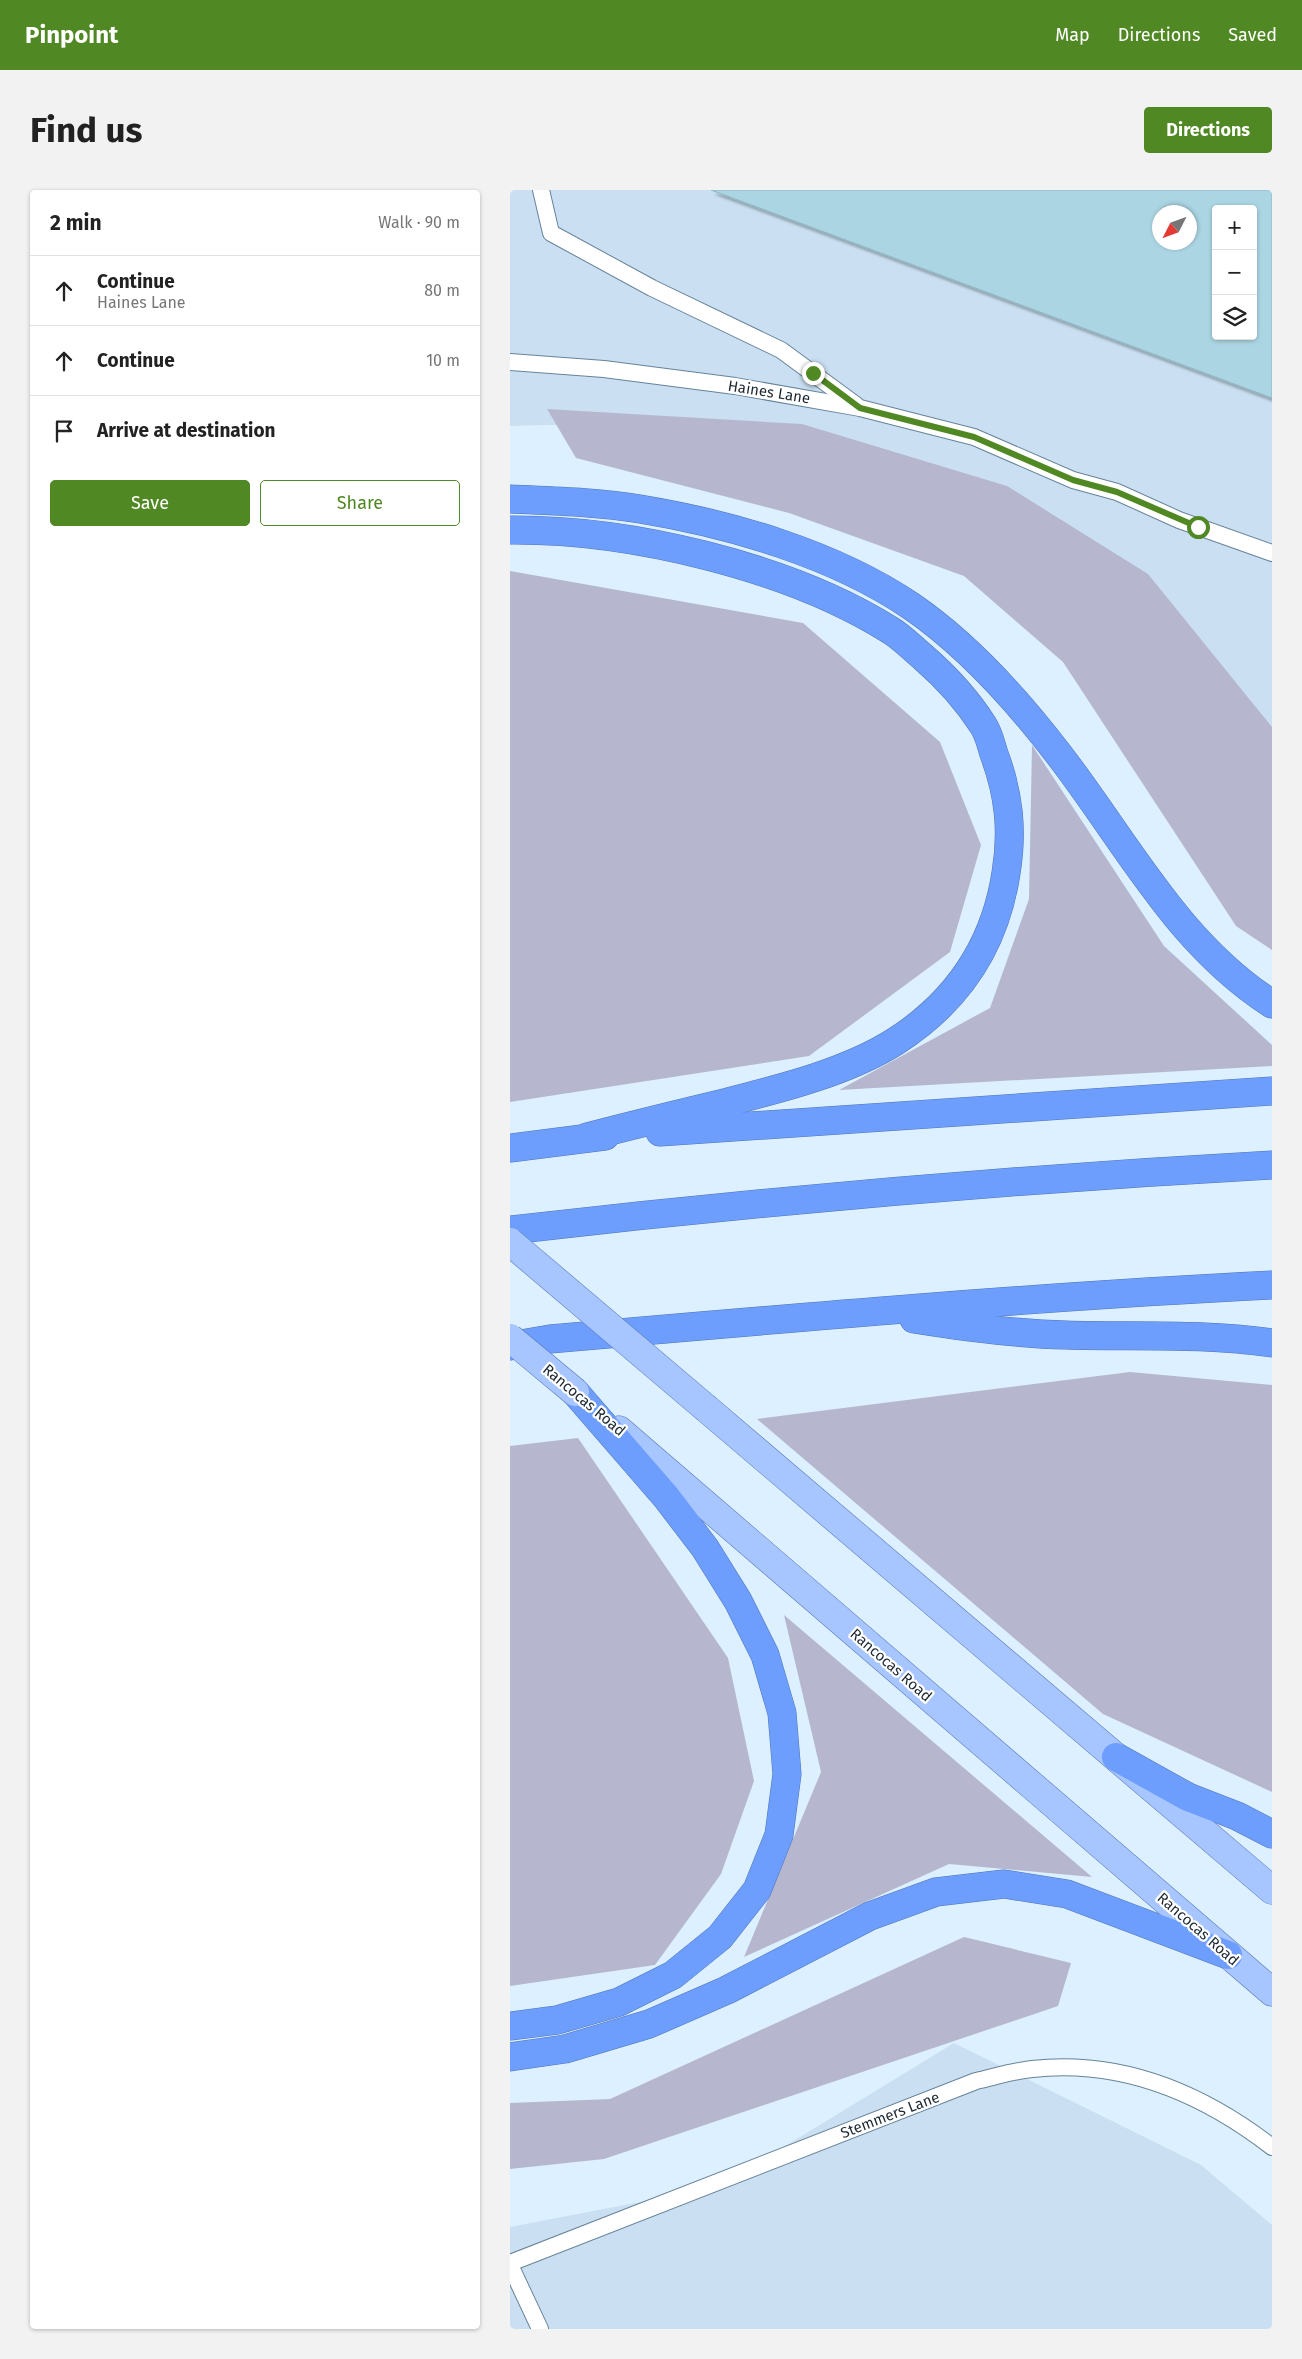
<!DOCTYPE html>
<meta charset="utf-8">
<style>
body{margin:0;font-family:"Fira Sans",sans-serif;background:#f2f2f2;color:#222}
.controls{position:absolute;right:15px;top:15px;display:grid;overflow:hidden;border-radius:5px;box-shadow:0 1px 4px #0004}
.controls button{width:45px;height:45px;display:grid;place-items:center;padding:0;border:0;border-bottom:1px solid #e0e0e0;background:#fff;color:#222;font:25px sans-serif}
.compass{position:absolute;left:642px;top:15px;width:45px;height:45px;border-radius:50%;background:#fff;box-shadow:0 1px 4px #0004;rotate:228deg}
.stop{position:absolute;width:15px;height:15px;margin:-11px;border:4px solid #508823;border-radius:50%;background:#fff}
.stop.end{background:#508823;border-color:#fff;box-shadow:0 1px 5px #0008}
.list{margin:0;padding:0;list-style:none}
h2{display:flex;justify-content:space-between;align-items:center;height:65px;margin:0;padding:0 20px;font-size:21px}
h2 small{font-size:16px;font-weight:400;color:#767676}
.list li{display:grid;grid-template-columns:32px 1fr auto;gap:15px;align-items:center;box-sizing:border-box;height:70px;padding:0 20px;border-top:1px solid #e0e0e0}
.list b{display:block;font-size:19px;white-space:nowrap}
.list p{margin:0;font-size:16px;white-space:nowrap;color:#767676}
.list em{font-size:16px;font-style:normal;color:#767676}
.actions{display:flex;gap:10px;padding:15px 20px}
.actions a{flex:1;padding:11px 0;border:1px solid #508823;border-radius:5px;text-align:center;font-size:18px;color:#508823}
.actions .main{background:#508823;color:#fff}
.icon{flex:none;width:28px;height:28px;fill:none;stroke:currentColor;stroke-width:2;stroke-linecap:round;stroke-linejoin:round}
.map{position:relative;flex:none;width:762px;height:2139px;overflow:hidden;border-radius:5px}
header{display:flex;align-items:center;gap:30px;box-sizing:border-box;height:70px;padding:0 25px;background:#508823;color:#fff}
header strong{font-size:24px}
nav{display:flex;gap:28px;margin-inline-start:auto;font-size:18px}
.intro{display:flex;align-items:center;justify-content:space-between;box-sizing:border-box;height:120px;padding:0 30px}
h1{margin:0;font-size:35px}
.button{padding:12px 22px;border-radius:5px;background:#508823;color:#fff;font-size:18px;font-weight:700}
main{display:flex;gap:30px;padding:0 30px}
aside{flex:1;background:#fff;border-radius:5px;box-shadow:0 1px 4px #0004}
.map>svg:first-child{display:block}
.built{fill:#cae0f2;fill-rule:evenodd}
.green{fill:#b6b7cf}
.building{fill:#abd5e3;stroke:#8bb5c2;fill-rule:evenodd;filter:url(#shadow)}
.lines{fill:none;stroke-linecap:round;stroke-linejoin:round}
.lane-casing{stroke:#668399;stroke-width:18}
.primary-casing{stroke:#5175b6;stroke-width:29}
.highway-casing{stroke:#5175b6;stroke-width:29}
.lane{stroke:#fff;stroke-width:16}
.primary{stroke:#a7c5fe;stroke-width:28}
.highway{stroke:#6d9efd;stroke-width:28}
.primary-bridge-casing{stroke:#5175b6;stroke-width:29;stroke-linecap:butt}
.primary-bridge{stroke:#a7c5fe;stroke-width:28}
.route{stroke:#508823;stroke-width:6}
.labels{text-anchor:middle;dominant-baseline:central;stroke-width:4.5;stroke-linejoin:round;paint-order:stroke}
.street-label{font-size:15px;fill:#1c2831;stroke:#fff}
</style>
<header>
<strong>Pinpoint</strong>
<nav><a>Map</a><a>Directions</a><a>Saved</a></nav>
</header>
<div class="intro"><h1>Find us</h1><a class="button">Directions</a></div>
<main>
<aside>
<h2>2 min<small>Walk · 90 m</small></h2>
<ul class="list">
<li><svg class="icon" aria-label="ahead" viewBox="0 0 24 24"><path d="M12 20V5M6 11l6-6 6 6"/></svg><div><b>Continue</b><p>Haines Lane</p></div><em>80 m</em></li>
<li><svg class="icon" aria-label="ahead" viewBox="0 0 24 24"><path d="M12 20V5M6 11l6-6 6 6"/></svg><div><b>Continue</b></div><em>10 m</em></li>
<li><svg class="icon" aria-label="arrive" viewBox="0 0 24 24"><path d="M6 21V4h12l-3 4 3 4H6"/></svg><div><b>Arrive at destination</b></div></li>
</ul>
<div class="actions"><a class="main">Save</a><a>Share</a></div>
</aside>
<div class="map">
<svg width="762" height="2139" viewBox="0 0 762 2139">
<defs>
<filter id="shadow"><feDropShadow dx="4.5" dy="4.5" stdDeviation="1" flood-color="#0004"/></filter>
</defs>
<rect width="100%" height="100%" fill="#dcf0ff"/>
<g class="built">
<path d="M0,0H762V620L596,416L111,233L0,236ZM706,19H743V146H706ZM649,22H679V52H649Z"/>
<polygon points="444,1853 691,1975 762,2035 762,2139 0,2139 0,2037 208,1997"/>
</g>
<g class="green">
<polygon points="37,219 292,234 497,296 638,384 762,537 762,760 726,736 553,472 454,386 279,323 66,268"/>
<polygon points="0,381 293,433 430,552 471,655 440,762 299,866 0,912"/>
<polygon points="522,555 654,756 762,855 762,876 329,900 480,818 519,709"/>
<polygon points="620,1182 762,1195 762,1602 593,1524 247,1229"/>
<polygon points="68,1248 218,1468 244,1591 211,1684 145,1775 0,1796 0,1256"/>
<polygon points="274,1425 582,1687 439,1674 234,1767 311,1582"/>
<polygon points="454,1747 561,1773 548,1816 94,1969 0,1979 0,1913 100,1909"/>
</g>
<path class="building" d="M201,0H762V208ZM706,19H743V146H706ZM649,22H679V52H649Z"/>
<g class="lines">
<g class="lane-casing">
<g id="lane">
<polyline points="31,0 41,43 142,98 271,160 346,215"/>
<polyline points="0,172 94,179 225,196 350,218 464,247 563,290 607,302 669,330 762,363"/>
<path d="M0,2073L466,1891C484,1887 503,1881 522,1879C612,1869 692,1903 762,1957"/>
<polyline points="0,2075 30,2139"/>
</g>
</g>
<g class="primary-casing">
<g id="primary">
<polyline points="197,1219 762,1700"/>
<polyline points="109,1240 762,1802"/>
</g>
</g>
<g class="highway-casing">
<g id="highway">
<path d="M0,309C43,311 87,312 130,319C221,334 324,364 401,416C458,455 508,511 550,566C617,653 667,753 762,814"/>
<path d="M0,340C119,339 278,376 380,440C392,447 402,458 413,467C436,487 457,510 473,535C479,544 481,555 484,564C499,604 503,641 496,683C485,756 448,811 386,851C338,882 269,899 214,913C168,924 123,935 77,947"/>
<polyline points="150,942 762,901"/>
<polyline points="0,958 95,946"/>
<path d="M0,1040C253,1011 507,989 762,975"/>
<path d="M404,1129C454,1137 505,1144 556,1145C625,1147 693,1143 762,1153"/>
<path d="M0,1156L40,1149C280,1128 521,1107 762,1095"/>
<polyline points="606,1567 678,1607 727,1626 762,1644"/>
<polyline points="0,1836 47,1830 109,1812 163,1785 210,1747 247,1700 269,1645 277,1584 272,1523 255,1465 228,1411 195,1358 156,1307 65,1202"/>
<polyline points="0,1867 55,1859 139,1834 217,1800 360,1726 426,1702 494,1694 557,1704 718,1765"/>
</g>
</g>
<use href="#lane" class="lane"/>
<use href="#primary" class="primary"/>
<use href="#highway" class="highway"/>
<g class="primary-bridge-casing">
<g id="primary-bridge">
<polyline points="0,1052 197,1219"/>
<polyline points="0,1148 65,1202"/>
</g>
</g>
<use href="#primary-bridge" class="primary-bridge"/>
</g>
<g class="lines">
<polyline class="route" points="303,183 350,218 464,247 563,290 607,302 688,337"/>
</g>
<g class="labels">
<g class="street-label">
<text transform="translate(259 202) rotate(9)">Haines Lane</text>
<text transform="translate(74 1210) rotate(40)">Rancocas Road</text>
<text transform="translate(381 1475) rotate(41)">Rancocas Road</text>
<text transform="translate(688 1739) rotate(41)">Rancocas Road</text>
<text transform="translate(380 1925) rotate(-21)">Stemmers Lane</text>
</g>
</g>
</svg>
<div class="controls">
<button>+</button>
<button>−</button>
<button><svg class="icon" aria-label="layers" viewBox="0 0 24 24"><path d="M12 4l9 5-9 5-9-5zM3 14l9 5 9-5"/></svg></button>
</div>
<svg class="compass" viewBox="-18 -18 36 36"><path d="M0-13l5 13h-10z" fill="#e53935"/><path d="M0 13l5-13h-10z" fill="#767676"/></svg>
<div class="stop" style="left:688px;top:337px"></div>
<div class="stop end" style="left:303px;top:183px"></div>
</div>
</main>
